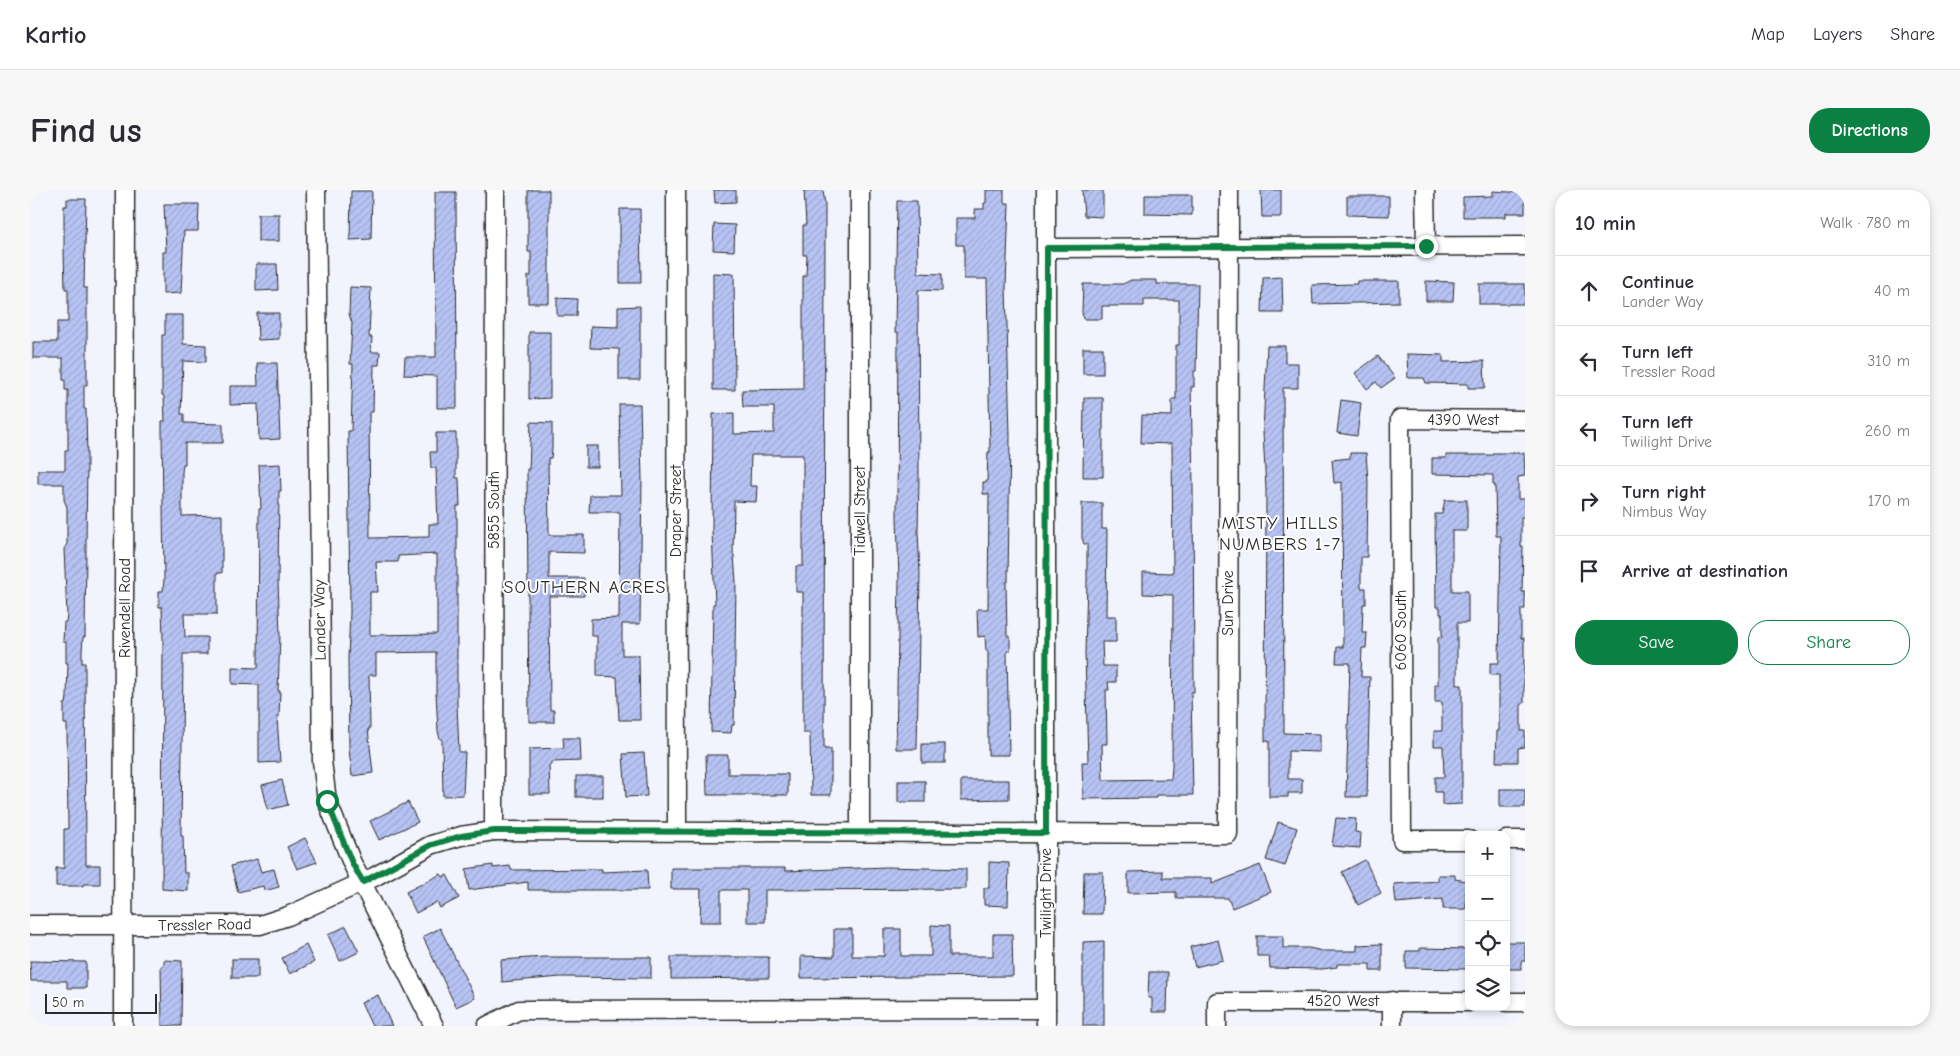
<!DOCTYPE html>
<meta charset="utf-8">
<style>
body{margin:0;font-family:"Comic Neue",sans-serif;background:#f7f7f7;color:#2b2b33}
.controls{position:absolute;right:15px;bottom:15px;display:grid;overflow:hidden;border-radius:10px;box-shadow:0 2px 8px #0003}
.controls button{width:45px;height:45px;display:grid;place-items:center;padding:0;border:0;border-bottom:1px solid #e1e1e2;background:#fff;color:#2b2b33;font:25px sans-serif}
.scale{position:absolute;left:15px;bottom:12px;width:112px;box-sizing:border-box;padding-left:5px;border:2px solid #2b2b2b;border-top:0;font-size:14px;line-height:18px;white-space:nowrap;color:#2b2b2b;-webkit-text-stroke:4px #fff;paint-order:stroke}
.stop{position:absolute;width:15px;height:15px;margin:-11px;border:4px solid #0b8043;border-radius:50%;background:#fff}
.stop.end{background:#0b8043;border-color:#fff;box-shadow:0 1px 5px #0008}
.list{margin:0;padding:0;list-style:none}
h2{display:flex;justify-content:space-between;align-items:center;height:65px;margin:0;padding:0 20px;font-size:21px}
h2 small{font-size:16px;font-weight:400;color:#7c7c81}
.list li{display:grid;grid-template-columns:32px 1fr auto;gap:15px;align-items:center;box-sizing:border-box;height:70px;padding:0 20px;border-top:1px solid #e1e1e2}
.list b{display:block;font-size:19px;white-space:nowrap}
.list p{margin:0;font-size:16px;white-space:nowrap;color:#7c7c81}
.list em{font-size:16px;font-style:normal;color:#7c7c81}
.actions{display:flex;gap:10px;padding:15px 20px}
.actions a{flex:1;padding:11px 0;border:1px solid #0b8043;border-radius:20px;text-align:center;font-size:18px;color:#0b8043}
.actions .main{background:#0b8043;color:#fff}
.icon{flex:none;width:28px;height:28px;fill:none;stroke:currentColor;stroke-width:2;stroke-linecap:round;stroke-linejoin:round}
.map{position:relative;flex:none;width:1495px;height:836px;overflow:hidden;border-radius:20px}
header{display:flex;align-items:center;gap:30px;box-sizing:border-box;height:70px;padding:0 25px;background:#fff;border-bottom:1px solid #e1e1e2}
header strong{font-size:24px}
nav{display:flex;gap:28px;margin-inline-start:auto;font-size:18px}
.intro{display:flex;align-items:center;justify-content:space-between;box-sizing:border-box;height:120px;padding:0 30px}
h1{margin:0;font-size:35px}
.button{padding:12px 22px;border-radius:20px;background:#0b8043;color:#fff;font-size:18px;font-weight:700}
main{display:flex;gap:30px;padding:0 30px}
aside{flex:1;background:#fff;border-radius:20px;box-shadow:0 2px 8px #0003}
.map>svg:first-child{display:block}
.building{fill:url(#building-hatch);stroke:#2b2b2b;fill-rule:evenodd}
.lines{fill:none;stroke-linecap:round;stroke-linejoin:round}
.street-casing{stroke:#2b2b2b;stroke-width:21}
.street{stroke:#fff;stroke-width:18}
.route{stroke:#0b8043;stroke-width:6}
.labels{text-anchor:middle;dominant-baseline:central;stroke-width:4;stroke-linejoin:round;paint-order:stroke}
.street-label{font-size:16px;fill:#2b2b2b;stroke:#fff}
.neighbourhood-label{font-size:18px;letter-spacing:1px;fill:#2b2b2b;stroke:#fff}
</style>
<header>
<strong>Kartio</strong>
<nav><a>Map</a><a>Layers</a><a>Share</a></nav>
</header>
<div class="intro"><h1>Find us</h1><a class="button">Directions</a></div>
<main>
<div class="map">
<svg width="1495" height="836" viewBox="0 0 1495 836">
<defs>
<pattern id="building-hatch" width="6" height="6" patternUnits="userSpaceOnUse" patternTransform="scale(1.25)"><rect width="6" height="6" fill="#b7c3f4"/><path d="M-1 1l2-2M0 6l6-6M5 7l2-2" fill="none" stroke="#9ea8d1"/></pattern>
</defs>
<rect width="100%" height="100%" fill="#f1f3fd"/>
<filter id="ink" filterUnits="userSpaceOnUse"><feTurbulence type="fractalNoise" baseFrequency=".02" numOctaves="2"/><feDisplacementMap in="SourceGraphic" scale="10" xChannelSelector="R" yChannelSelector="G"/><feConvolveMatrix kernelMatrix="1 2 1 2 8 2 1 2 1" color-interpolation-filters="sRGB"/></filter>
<g filter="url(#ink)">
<g class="building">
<polygon points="498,0 519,0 519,113 498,113 498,86 501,86 501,62 498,62"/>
<polygon points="684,0 706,0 706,12 685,13"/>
<polygon points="774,0 793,0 795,15 794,559 801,559 801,605 781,605 780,543 773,543 773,402 766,402 766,376 773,376 773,265 721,265 720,296 727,296 726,312 704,311 703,365 704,365 706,392 704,535 702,535 701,543 681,542 683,414 685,414 682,341 683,224 704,223 704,244 744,243 744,217 713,217 712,200 773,199 773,86 776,86 777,65 773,65 773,35 776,35"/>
<polygon points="956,0 974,0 974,13 979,13 976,97 980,246 978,392 976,392 977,446 980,446 980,461 977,461 979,565 958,565 958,461 956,461 955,446 948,447 947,419 958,419 959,304 953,304 953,292 957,292 958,262 960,262 957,89 934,89 934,55 926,55 926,28 945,28 945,19 954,19 954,13 956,13"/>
<polygon points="1052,0 1073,0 1073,27 1054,26"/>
<polygon points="1231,0 1251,0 1251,27 1232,27"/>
<polygon points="321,1 342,1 341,49 320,50"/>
<polygon points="1463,1 1495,3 1495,23 1476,23 1476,27 1433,27 1433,7 1463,6"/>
<polygon points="405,2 426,2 427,218 407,218 407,186 374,185 375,167 406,167"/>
<polygon points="1115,5 1162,5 1162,25 1115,24"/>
<polygon points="1317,6 1359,6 1359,26 1317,25"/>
<polygon points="37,9 56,9 54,98 57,98 57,195 54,195 54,219 56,219 57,268 55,447 53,447 52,461 52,473 55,473 55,483 56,675 70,675 70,694 53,694 53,696 26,696 26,678 34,678 34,639 38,639 37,534 34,534 34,514 36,514 37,507 38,473 36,473 36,452 33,452 34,432 36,432 37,425 34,359 37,354 37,317 34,310 34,294 8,294 8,280 35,280 35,260 38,260 38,200 35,200 35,190 33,190 33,168 3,168 3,152 27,152 27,132 38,132 38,99 35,99 34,60 34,16 37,16"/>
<polygon points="867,11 887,11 888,83 912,84 912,101 888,100 889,287 888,342 890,383 887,559 866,559 869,389 867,328 868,142 865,142"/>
<polygon points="134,14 169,14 168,41 154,41 151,103 133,104 133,62 136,62"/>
<polygon points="590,19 610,19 611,93 590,93"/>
<rect x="228" y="24" width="21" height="27"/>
<polygon points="684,34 705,35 704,61 683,60"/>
<polygon points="226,74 247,74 248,100 226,101"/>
<polygon points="683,83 704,84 705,200 683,200"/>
<polygon points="1252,87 1253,123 1232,123 1233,88"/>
<polygon points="1101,90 1127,90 1127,94 1168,94 1166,181 1164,181 1164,197 1161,197 1163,295 1164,502 1161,502 1163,605 1126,605 1126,608 1053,609 1052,572 1058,572 1055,463 1057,391 1057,354 1054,354 1052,348 1052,313 1072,313 1072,339 1077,339 1076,426 1086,426 1086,452 1072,452 1073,476 1086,476 1086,492 1078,492 1079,500 1076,500 1077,554 1072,554 1073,590 1141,589 1142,577 1143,405 1113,404 1113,382 1143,383 1142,254 1111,253 1112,225 1142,226 1142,209 1146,209 1146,155 1149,155 1149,110 1114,110 1114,116 1072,116 1072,129 1053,129 1052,122 1053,94 1093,94"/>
<polygon points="1327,91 1369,91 1369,112 1283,114 1282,95 1327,94"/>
<polygon points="1396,91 1424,92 1423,111 1396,111"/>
<rect x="1449" y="94" width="46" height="20"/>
<path d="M320,97L341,98L339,147H342L341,162H350L349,175H344L343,222H339L340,348L399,347V334H408L406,278H401L400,262H406V243H426V288H429L430,316H427V514L429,562H435L433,605L413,606L412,549H410L408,541L406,503V462L346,463V485H339L340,539H338L343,583L322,586L319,559L318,468L320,422L318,241H321L323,174H320L322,133L319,124ZM407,364V444L340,445V402H348L346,372H368V366Z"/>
<polygon points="527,108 547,109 546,126 527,126"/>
<polygon points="610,116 610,190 589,190 589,159 560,158 561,136 588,137 588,117"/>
<polygon points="227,123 249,123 249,149 228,150"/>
<polygon points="135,125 153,125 153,154 176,155 176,172 153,171 151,224 154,224 154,233 193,234 193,253 155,253 155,274 153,274 152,282 152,326 192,325 192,383 187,383 187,424 154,424 155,447 177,447 177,464 153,464 151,646 153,646 154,683 158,683 158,701 132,699 133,449 132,417 129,417 129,401 133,401 134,389 132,241 132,231 135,231 134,206 132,205 132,145 135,145"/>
<polygon points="499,142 520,142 520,208 499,209"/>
<polygon points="1237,156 1255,156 1255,173 1268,173 1268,198 1253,198 1254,543 1290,544 1290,562 1258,561 1258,589 1272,589 1272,603 1258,603 1258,607 1239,607 1239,551 1235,551 1236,300 1233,242"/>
<rect x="1053" y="158" width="20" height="26"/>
<polygon points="1377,164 1413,165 1413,172 1454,171 1455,198 1438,198 1438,194 1396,193 1394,188 1378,188"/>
<polygon points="1348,166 1365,188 1351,198 1346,192 1337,199 1325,183"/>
<polygon points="227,173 247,173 250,249 229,250 228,214 200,215 200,196 228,196"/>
<polygon points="1054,208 1073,208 1073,287 1053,287"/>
<polygon points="1311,210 1331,213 1327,246 1307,243"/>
<polygon points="589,214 610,214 612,289 610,434 592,434 592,465 609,465 610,530 589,530 587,487 567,486 567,446 561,446 561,429 589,428 590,322 559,322 560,305 591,305"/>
<polygon points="501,232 522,233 522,259 521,268 518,268 519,345 554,345 554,363 519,362 519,388 554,388 554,406 519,406 520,520 524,520 524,532 499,532 497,279 499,279"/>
<rect x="556" y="256" width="12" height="21"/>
<polygon points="1320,263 1336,263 1338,291 1337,367 1331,367 1331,398 1336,398 1336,414 1333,414 1332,443 1337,443 1336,458 1332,458 1331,487 1340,487 1337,607 1316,607 1320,473 1306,473 1307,457 1313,457 1312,292 1304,293 1302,270 1320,268"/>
<polygon points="1463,263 1494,263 1495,286 1488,287 1488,309 1495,309 1495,327 1491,327 1491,356 1493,356 1492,402 1495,402 1495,419 1491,419 1491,448 1494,448 1494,513 1491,515 1491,541 1495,541 1495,557 1488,558 1488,572 1466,572 1467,541 1469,541 1469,485 1460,485 1460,476 1461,473 1469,473 1471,346 1466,346 1465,295 1463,295 1463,285 1402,284 1402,268 1416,268 1416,265 1463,265"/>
<polygon points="250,274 251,301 249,301 248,392 250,445 248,501 250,501 249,527 247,527 250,572 229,573 229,495 202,494 202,477 228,478 229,319 231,319 229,275"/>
<polygon points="1415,310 1437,310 1437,341 1422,341 1422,401 1438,401 1438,433 1427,433 1427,495 1432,495 1432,614 1412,615 1412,602 1405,602 1405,587 1414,587 1413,556 1404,556 1404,541 1412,541 1412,512 1405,512 1405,495 1408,495 1408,447 1412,447 1412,424 1410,424 1410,417 1406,417 1405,324 1412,324"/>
<polygon points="533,548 550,548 551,571 522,572 522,575 519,575 520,604 499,604 499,559 534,558"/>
<rect x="892" y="554" width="23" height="19"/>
<polygon points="614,563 617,606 596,607 593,564"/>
<polygon points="676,565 698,565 698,584 758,584 758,605 677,605"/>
<rect x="546" y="586" width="27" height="21"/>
<polygon points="252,590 258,615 238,620 232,595"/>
<polygon points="931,590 979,590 979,609 931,610"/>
<rect x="868" y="591" width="27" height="21"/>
<rect x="1470" y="599" width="25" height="18"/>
<polygon points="378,612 388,632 349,650 340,631"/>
<polygon points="1306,628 1326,629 1325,642 1331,643 1330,658 1302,656"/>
<polygon points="1248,632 1267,638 1255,676 1236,670"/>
<polygon points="275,648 287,672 267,679 257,657"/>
<polygon points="227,669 231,682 244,679 249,697 234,701 233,696 208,702 201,676"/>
<polygon points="1335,670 1351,703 1328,715 1312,682"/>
<polygon points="959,672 979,673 978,716 954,715 954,698 959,698"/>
<polygon points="463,675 463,678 480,676 481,680 572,679 572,682 617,680 618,700 498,700 498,692 439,700 436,679"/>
<polygon points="1230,675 1241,702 1202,718 1198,708 1146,708 1146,702 1098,703 1098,682 1133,681 1133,688 1182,688 1182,694"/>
<polygon points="856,677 936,679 936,699 735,700 735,732 717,732 717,700 691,700 691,732 670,732 671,699 641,699 641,678 755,678 755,681"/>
<polygon points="1054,682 1073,682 1072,724 1053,724"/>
<polygon points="411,684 413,687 417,685 429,708 410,718 407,712 386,723 376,702"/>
<polygon points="1408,685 1425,685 1425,689 1436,691 1436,719 1413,719 1413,709 1366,713 1364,694 1408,691"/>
<polygon points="901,735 919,736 919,766 963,766 963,744 982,744 983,786 771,788 771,766 804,767 804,739 822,739 822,766 854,766 854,739 871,739 871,766 901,766"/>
<polygon points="316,736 329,762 310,771 298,745"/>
<polygon points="410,738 445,808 426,817 393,747"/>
<polygon points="1227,746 1253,746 1253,758 1279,758 1292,761 1327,761 1327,755 1352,754 1352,781 1340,781 1340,774 1307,774 1307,777 1292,779 1240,778 1239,766 1227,766"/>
<polygon points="1188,750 1193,770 1165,777 1160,757"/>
<polygon points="1074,751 1074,836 1053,836 1053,752"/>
<polygon points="1476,752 1495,752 1495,771 1491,771 1491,779 1476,779"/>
<polygon points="276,755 284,772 260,784 252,768"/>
<polygon points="1390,758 1439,759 1439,779 1376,778 1376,761 1390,761"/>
<polygon points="514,767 621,767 621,788 531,787 472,792 471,770"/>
<polygon points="641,767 739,767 739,788 641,789"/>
<rect x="202" y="769" width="26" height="19"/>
<polygon points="134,770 152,771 151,836 132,836 131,776 134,776"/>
<polygon points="0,771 56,772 56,798 37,798 37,791 1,791"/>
<polygon points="1119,782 1138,782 1137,822 1122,822 1122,808 1118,808"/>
<polygon points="348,805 362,836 342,836 331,813"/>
</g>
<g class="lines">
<g class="street-casing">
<g id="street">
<polyline points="286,0 292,571 297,611 322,673 404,836"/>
<polyline points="646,0 647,641"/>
<polyline points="830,0 830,642"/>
<polyline points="1016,0 1016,836"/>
<polyline points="1395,0 1396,56"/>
<polyline points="1017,58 1495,56"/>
<polyline points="464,641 465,0"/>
<polyline points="1439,650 1372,650 1370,229 1495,230"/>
<polyline points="1476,650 1495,650"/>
<polyline points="0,735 230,735 258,726 344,687 401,655 431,646 464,641 1198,644 1199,0"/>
<polyline points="1476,812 1495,812"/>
<polyline points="93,836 95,0"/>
<polyline points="457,836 489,820 1016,819"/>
<polyline points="1187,836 1187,812 1439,812"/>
<polyline points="1362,836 1362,811"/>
</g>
</g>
<use href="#street" class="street"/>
</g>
</g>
<g class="lines" filter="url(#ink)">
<polyline class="route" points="297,611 322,673 333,692 401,655 431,646 464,641 1016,643 1017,58 1396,56"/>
</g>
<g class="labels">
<g class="street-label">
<text x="1433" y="230">4390 West</text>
<text transform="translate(464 320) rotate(-90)">5855 South</text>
<text transform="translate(646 321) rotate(-90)">Draper Street</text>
<text transform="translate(830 321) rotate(-90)">Tidwell Street</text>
<text transform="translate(1198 413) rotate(-90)">Sun Drive</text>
<text transform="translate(95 418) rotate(-90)">Rivendell Road</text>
<text transform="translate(290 430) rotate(-91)">Lander Way</text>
<text transform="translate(1371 440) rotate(-90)">6060 South</text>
<text transform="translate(1016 703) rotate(-90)">Twilight Drive</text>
<text transform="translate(175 735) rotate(-1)">Tressler Road</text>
<text x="1313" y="811">4520 West</text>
</g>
<g class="neighbourhood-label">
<text x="1250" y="333">MISTY HILLS<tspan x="1250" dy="21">NUMBERS 1-7</tspan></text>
<text x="555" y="397">SOUTHERN ACRES</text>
</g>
</g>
</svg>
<div class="controls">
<button>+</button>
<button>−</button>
<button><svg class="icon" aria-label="locate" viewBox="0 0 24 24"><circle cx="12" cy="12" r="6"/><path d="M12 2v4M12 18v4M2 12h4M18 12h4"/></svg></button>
<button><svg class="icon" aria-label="layers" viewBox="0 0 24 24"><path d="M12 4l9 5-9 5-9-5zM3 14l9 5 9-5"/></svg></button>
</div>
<div class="scale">50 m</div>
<div class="stop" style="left:297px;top:611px"></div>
<div class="stop end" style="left:1396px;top:56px"></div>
</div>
<aside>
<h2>10 min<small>Walk · 780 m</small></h2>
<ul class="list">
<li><svg class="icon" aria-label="ahead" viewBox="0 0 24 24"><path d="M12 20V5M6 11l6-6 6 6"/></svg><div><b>Continue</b><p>Lander Way</p></div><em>40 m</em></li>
<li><svg class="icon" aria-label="left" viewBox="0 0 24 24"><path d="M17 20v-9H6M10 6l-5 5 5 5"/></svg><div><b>Turn left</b><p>Tressler Road</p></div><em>310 m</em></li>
<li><svg class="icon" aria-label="left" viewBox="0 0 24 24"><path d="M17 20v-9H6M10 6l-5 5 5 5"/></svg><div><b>Turn left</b><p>Twilight Drive</p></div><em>260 m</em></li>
<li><svg class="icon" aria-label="right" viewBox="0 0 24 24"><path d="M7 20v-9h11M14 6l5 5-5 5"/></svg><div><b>Turn right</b><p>Nimbus Way</p></div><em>170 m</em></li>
<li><svg class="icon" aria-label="arrive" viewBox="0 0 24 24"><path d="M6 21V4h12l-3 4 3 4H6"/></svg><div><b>Arrive at destination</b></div></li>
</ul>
<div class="actions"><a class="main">Save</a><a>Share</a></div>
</aside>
</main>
